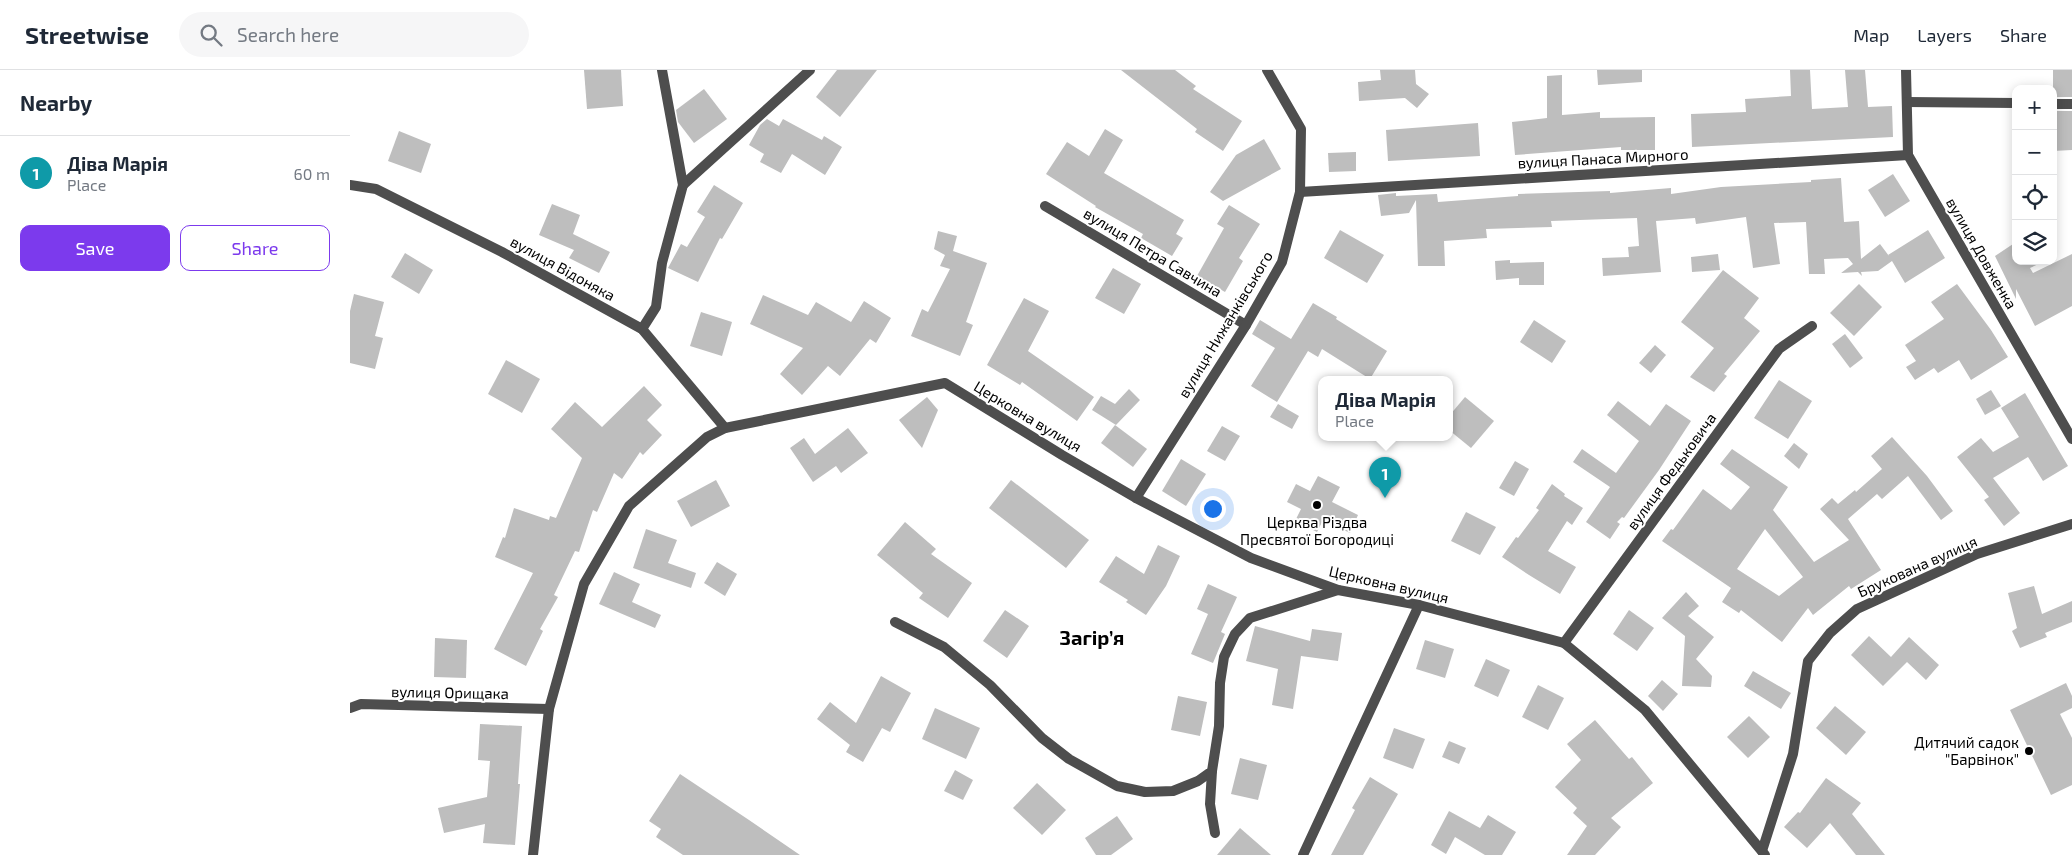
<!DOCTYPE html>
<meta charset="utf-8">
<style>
body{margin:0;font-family:"Exo 2",sans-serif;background:#f6f6f7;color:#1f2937}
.controls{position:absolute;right:15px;top:15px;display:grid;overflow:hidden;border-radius:10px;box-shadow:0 2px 12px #0003}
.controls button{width:45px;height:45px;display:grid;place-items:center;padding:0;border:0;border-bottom:1px solid #e0e1e3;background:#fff;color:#1f2937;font:25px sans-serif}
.you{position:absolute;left:862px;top:438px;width:18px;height:18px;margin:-12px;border:4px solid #fff;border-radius:50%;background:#1a73e8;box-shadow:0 0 0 8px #1a73e833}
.badge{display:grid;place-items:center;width:32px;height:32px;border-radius:50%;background:#7c3aed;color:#fff;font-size:16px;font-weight:700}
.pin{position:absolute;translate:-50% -41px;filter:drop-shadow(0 1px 2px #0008)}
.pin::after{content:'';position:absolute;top:26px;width:18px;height:15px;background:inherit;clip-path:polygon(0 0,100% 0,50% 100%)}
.popup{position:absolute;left:968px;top:306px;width:135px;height:65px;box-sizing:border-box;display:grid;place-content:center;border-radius:10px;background:#fff;filter:drop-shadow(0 1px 4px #0005);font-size:16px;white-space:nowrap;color:#747a83}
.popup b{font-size:19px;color:#1f2937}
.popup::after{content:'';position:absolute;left:50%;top:100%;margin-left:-10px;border:10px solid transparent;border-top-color:#fff}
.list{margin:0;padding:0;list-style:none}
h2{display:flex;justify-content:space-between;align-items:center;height:65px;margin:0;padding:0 20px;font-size:21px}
h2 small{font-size:16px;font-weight:400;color:#747a83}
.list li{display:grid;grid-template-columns:32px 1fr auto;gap:15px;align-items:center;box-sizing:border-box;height:75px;padding:0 20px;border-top:1px solid #e0e1e3}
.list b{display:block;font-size:19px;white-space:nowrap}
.list p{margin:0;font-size:16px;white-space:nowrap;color:#747a83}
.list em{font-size:16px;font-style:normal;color:#747a83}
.actions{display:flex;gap:10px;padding:15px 20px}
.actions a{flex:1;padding:11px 0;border:1px solid #7c3aed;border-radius:10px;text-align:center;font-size:18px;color:#7c3aed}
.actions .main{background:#7c3aed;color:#fff}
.icon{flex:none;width:28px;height:28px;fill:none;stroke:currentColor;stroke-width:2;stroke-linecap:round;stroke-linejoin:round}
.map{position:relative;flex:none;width:1722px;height:785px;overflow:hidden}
header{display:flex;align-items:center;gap:30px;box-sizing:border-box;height:70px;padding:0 25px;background:#fff;border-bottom:1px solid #e0e1e3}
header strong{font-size:24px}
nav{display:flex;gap:28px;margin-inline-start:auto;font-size:18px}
.search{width:350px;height:45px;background:#f6f6f7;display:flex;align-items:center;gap:12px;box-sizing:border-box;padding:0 18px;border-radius:28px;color:#747a83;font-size:19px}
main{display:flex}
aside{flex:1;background:#fff}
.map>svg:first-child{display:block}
.building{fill:#bebebe;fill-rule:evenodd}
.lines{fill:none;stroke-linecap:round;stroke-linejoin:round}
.street{stroke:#4e4e4e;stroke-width:10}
.poi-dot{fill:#000;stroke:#fff;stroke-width:2}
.labels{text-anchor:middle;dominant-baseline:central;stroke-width:4;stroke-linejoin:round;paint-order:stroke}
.street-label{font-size:15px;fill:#000;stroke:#fff}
.poi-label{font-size:15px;fill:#000;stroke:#fff}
.district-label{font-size:20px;font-weight:bold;fill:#000;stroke:#fff}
</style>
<header>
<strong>Streetwise</strong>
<div class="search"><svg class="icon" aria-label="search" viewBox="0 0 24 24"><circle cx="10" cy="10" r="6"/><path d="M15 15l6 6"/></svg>Search here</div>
<nav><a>Map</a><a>Layers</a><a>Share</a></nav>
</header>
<main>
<aside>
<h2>Nearby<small></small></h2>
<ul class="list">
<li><span class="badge" style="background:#0f9aa8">1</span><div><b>Діва Марія</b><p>Place</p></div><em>60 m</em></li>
</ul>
<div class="actions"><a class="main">Save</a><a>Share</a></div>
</aside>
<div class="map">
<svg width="1722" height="785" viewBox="0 0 1722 785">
<rect width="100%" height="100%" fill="#fff"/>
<g class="building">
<polygon points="234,0 271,0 273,36 237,39"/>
<polygon points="487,0 527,0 490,47 466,27"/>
<polygon points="771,0 825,0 846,16 843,19 892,51 873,81 845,62 847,59"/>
<polygon points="1030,0 1065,0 1066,14 1079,24 1067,38 1055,28 1009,31 1008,12 1031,10"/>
<polygon points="1247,0 1292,0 1292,12 1248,15"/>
<polygon points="1440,0 1460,0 1462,39 1498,37 1495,0 1515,0 1518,37 1542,36 1543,67 1342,77 1341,44 1396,42 1395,29 1441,26"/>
<rect x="1703" y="0" width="19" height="27"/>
<polygon points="1212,5 1212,45 1250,42 1250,48 1305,47 1305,80 1271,80 1271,77 1165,85 1162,52 1197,48 1197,6"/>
<polygon points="354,19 377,49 344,73 328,52 326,40"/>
<polygon points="1703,41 1722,41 1722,80 1703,81"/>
<polygon points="417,49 429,56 433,49 472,70 474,66 492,77 475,105 442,84 431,103 410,92 414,84 399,75 410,55"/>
<polygon points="1128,53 1130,86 1038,91 1036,60"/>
<polygon points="755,59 773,70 754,103 834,150 826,164 833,168 822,186 791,168 793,164 745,137 746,136 696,104 717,72 739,86"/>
<polygon points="49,61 81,74 71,103 38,91"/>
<polygon points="914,69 931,99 873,131 860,122 886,85"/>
<polygon points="1006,82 1006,101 979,102 978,83"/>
<polygon points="1543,104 1560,131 1535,147 1518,120"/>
<polygon points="1491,108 1494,152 1509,151 1511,189 1530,174 1539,186 1538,185 1578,160 1595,188 1555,213 1542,191 1528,201 1511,202 1512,206 1508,202 1491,203 1503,194 1498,188 1474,189 1475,204 1459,204 1456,152 1424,153 1430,194 1403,198 1396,147 1346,154 1345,148 1306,151 1311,202 1253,206 1252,188 1279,187 1278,177 1289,176 1287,148 1201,151 1202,157 1136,159 1137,168 1094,171 1095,196 1068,196 1066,130 1059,143 1031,146 1028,125 1046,123 1046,126 1087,124 1088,132 1168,126 1168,124 1260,121 1260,123 1321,118 1321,124 1371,117 1461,112 1461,110"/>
<polygon points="364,115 393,133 372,169 370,168 348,212 318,198 331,174 337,177 355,147 347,142"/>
<polygon points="202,134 230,145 223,164 260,182 249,203 219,188 224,180 189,165"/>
<polygon points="879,135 910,154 889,188 893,191 875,222 847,206 874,158 867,154"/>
<polygon points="990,160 1034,185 1017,213 974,188"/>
<polygon points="588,161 607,166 603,181 637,193 616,252 623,255 610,286 561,266 572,239 578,242 600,199 590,196 595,185 584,179"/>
<polygon points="1666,172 1666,191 1695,191 1680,198 1683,203 1722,184 1722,236 1685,256 1666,219 1666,229 1645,186"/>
<polygon points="55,183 83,200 69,224 41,207"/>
<polygon points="1368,184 1370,200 1342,202 1341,187"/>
<polygon points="1160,190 1160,193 1194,192 1194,215 1169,215 1169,208 1146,210 1145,191"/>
<polygon points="763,198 791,214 774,244 745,228"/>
<polygon points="1373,200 1409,228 1394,248 1410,261 1374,304 1377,306 1364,322 1340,307 1364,278 1331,252"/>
<polygon points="1509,214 1532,237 1504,266 1480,243"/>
<polygon points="1607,214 1641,260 1658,287 1621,310 1609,290 1588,303 1584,298 1565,310 1556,297 1566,291 1555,275 1594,249 1581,232"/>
<polygon points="4,224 34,232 25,266 33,268 25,299 0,293 0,241"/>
<polygon points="413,225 458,245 466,232 501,252 514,231 541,248 526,273 520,269 490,306 478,296 452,325 430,304 453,278 400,254"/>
<polygon points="674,228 699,241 678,281 744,327 727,351 672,312 670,315 637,295"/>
<polygon points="963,233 987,247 986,249 1037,281 1020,309 972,279 968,287 958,281 927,332 901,316 925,278 902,264 910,250 941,269"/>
<polygon points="351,242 382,252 372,286 340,276"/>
<polygon points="1184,250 1216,271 1202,293 1170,272"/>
<polygon points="1495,264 1513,288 1500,298 1482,274"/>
<polygon points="1305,275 1316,285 1301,303 1289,293"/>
<polygon points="156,290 190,309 172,343 138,324"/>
<polygon points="1429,310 1462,331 1438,369 1404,348"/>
<polygon points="294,316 312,335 297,350 312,365 293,385 290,382 272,409 264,403 247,442 243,440 229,482 225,481 204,525 208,527 190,559 193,561 176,596 144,579 183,503 145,487 153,467 155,468 164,438 199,450 200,446 206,448 232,388 201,359 225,332 252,357"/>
<polygon points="779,319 790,330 766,355 742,340 751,326 765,334"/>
<polygon points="1641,320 1651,336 1635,345 1626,329"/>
<polygon points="1675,323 1718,396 1693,411 1678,387 1643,408 1670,443 1654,456 1634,430 1639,427 1607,387 1631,368 1643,382 1669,367 1651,338"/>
<polygon points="577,327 588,340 572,378 549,350"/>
<polygon points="1115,327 1144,351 1121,378 1099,360 1099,346"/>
<polygon points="1268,331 1300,356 1316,334 1341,351 1309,400 1274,448 1272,447 1267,452 1270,454 1260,469 1236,452 1260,417 1223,392 1232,379 1266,403 1289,371 1257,345"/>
<polygon points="928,334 949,346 942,359 920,347"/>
<polygon points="765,355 797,379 783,397 751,373"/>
<polygon points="872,356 890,366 875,391 857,381"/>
<polygon points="498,358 518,383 491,403 486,396 463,412 440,378 454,368 465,384"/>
<path d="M1542,367L1577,406L1603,441L1591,450L1558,406L1532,429L1527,424L1498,449L1531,500L1501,519L1499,516L1463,545L1458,538L1432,572L1391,540L1389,543L1372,532L1381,518L1312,471L1321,459L1323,460L1353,419L1381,440L1400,417L1370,394L1382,379L1438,417L1423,440L1464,492L1499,470L1470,439L1482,428L1488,434L1505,420L1506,422L1532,399L1521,386ZM1415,459L1453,507L1429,526L1387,499Z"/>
<polygon points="1444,373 1458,384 1449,399 1434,386"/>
<polygon points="831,389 856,404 836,436 812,421"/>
<polygon points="1165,391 1179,399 1164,426 1149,418"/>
<polygon points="968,406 990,417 982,432 1008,445 1000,463 973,450 967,462 945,451 951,439 937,432 946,414 960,421"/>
<polygon points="366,410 380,436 341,457 327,431"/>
<polygon points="661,410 739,470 716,498 639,438"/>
<polygon points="1202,414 1215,424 1214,426 1233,438 1222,455 1217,451 1198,481 1226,497 1210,524 1179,505 1152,487 1166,467 1168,468 1189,440 1186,438"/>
<polygon points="1116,442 1146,457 1130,485 1101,471"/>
<polygon points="555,452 586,479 581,484 622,513 598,548 569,528 573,523 527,485"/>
<polygon points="296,459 327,470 318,493 346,503 341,518 283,498"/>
<polygon points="808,475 830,486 816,516 796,545 776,532 778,530 749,512 766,486 794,504"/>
<polygon points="367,492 387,504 375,526 354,513"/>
<polygon points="264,502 290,514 282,532 311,545 305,558 249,534"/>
<polygon points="858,514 887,527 871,562 875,564 863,593 841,584 858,544 847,539"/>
<polygon points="1684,516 1692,544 1722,531 1722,552 1695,563 1697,567 1670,578 1662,561 1667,558 1658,523"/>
<polygon points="1336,522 1349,536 1338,546 1364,567 1346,589 1362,606 1361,617 1332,616 1335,566 1312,548"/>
<polygon points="655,540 679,556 657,588 633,571"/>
<polygon points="1279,540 1304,558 1287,581 1263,564"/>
<polygon points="905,556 960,571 962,559 992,563 988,591 951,586 943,639 922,635 928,599 896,591"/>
<polygon points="1519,566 1541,587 1559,567 1589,595 1576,610 1557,592 1533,616 1501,585"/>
<polygon points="85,568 117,570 116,608 84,607"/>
<polygon points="1075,570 1104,579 1095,608 1066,599"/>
<polygon points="1136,589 1160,600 1148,627 1124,616"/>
<polygon points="1403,601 1441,623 1431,639 1394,616"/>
<polygon points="531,606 561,623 540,662 532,658 513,692 496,682 500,675 467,649 480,632 506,653"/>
<polygon points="1312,610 1328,624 1313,641 1298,626"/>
<polygon points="1716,613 1722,626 1722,638 1710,644 1722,668 1722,715 1701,725 1660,640"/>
<polygon points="1188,615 1214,628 1198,660 1172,647"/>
<polygon points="828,626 857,632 850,666 821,660"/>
<polygon points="1485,636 1516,662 1496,685 1466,658"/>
<polygon points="585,638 630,658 616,689 572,669"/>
<polygon points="1399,646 1420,667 1398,688 1377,667"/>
<polygon points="1245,650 1279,689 1282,687 1303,713 1261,748 1271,757 1245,785 1217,785 1237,756 1223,743 1227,738 1205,717 1231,690 1217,674"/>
<polygon points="130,654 172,656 168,714 170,714 165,775 133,773 135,754 94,763 88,738 137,727 140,691 128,690"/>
<polygon points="1044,658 1075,669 1063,699 1033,688"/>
<polygon points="1099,671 1116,678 1109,694 1092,687"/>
<polygon points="890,688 917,695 908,730 881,724"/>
<polygon points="605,700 623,710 613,730 594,721"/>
<polygon points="330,704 399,750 450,785 333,785 306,767 311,759 299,751"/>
<polygon points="1020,707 1048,724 1013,785 981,785 1005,740 1002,738"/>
<polygon points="1476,708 1511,733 1502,744 1535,785 1506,785 1480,753 1457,778 1434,757 1448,742 1450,743"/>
<polygon points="687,713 716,740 692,765 663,738"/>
<polygon points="1099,741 1130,758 1138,745 1166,762 1152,785 1135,785 1105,767 1096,784 1081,775"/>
<polygon points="767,746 783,769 761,785 746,785 735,768"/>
<polygon points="890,758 921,785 867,785"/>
</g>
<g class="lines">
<g class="street">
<polyline points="1556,0 1558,85 1722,369"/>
<polyline points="1557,32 1666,33"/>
<polyline points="1703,34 1722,34"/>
<polyline points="0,115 26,119 152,182 292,259 375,358"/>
<polyline points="333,115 460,0"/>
<polyline points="950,122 1558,85"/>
<polyline points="695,136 896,255"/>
<polyline points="292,259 306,237 312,193 333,115 312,0"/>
<polyline points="786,428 896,255 932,192 950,122 951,59 917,0"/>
<polyline points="545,552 594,577 640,615 692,668 719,689 767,716 795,722 823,721 848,711 862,701 869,656 870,613 874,587 885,564 900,548 988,520"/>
<polyline points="1214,573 1429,279 1462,256"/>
<polyline points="0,638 11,634 199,639"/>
<polyline points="862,701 860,734 865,763"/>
<polyline points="1412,781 1443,684 1458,591 1480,563 1507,539 1627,484 1722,454"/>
<polyline points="183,785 199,639 234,514 279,436 357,367 375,358 595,313 712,385 786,428 901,488 988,520 1069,535 1214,573 1295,640 1415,785"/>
<polyline points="953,785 1069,535"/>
</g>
</g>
<g class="poi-dot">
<circle cx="967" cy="435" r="5"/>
<circle cx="1679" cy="681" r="5"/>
</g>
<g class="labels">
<g class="street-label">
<text transform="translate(1253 88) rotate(-3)">вулиця Панаса Мирного</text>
<text transform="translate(803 182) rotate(31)">вулиця Петра Савчина</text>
<text transform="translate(1632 183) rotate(60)">вулиця Довженка</text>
<text transform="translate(213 198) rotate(29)">вулиця Відоняка</text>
<text transform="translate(875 254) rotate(-59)">вулиця Нижанківського</text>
<text transform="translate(678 346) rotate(31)">Церковна вулиця</text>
<text transform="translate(1321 401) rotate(-54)">вулиця Федьковича</text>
<text transform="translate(1567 496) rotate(-24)">Брукована вулиця</text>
<text transform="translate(1039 514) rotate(13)">Церковна вулиця</text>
<text transform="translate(100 622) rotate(1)">вулиця Орищака</text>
</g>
<g class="poi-label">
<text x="967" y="452">Церква Різдва<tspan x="967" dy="17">Пресвятої Богородиці</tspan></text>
<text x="1669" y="672" text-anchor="end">Дитячий садок<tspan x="1669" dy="17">"Барвінок"</tspan></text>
</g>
<g class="district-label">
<text x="742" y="567">Загір’я</text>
</g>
</g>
</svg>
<div class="controls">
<button>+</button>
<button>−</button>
<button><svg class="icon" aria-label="locate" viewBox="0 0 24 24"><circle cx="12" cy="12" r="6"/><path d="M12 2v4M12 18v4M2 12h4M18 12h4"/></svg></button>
<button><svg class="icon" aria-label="layers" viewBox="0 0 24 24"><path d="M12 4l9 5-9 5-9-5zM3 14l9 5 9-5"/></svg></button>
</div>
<div class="you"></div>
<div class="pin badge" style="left:1035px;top:428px;background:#0f9aa8">1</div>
<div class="popup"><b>Діва Марія</b>Place</div>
</div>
</main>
